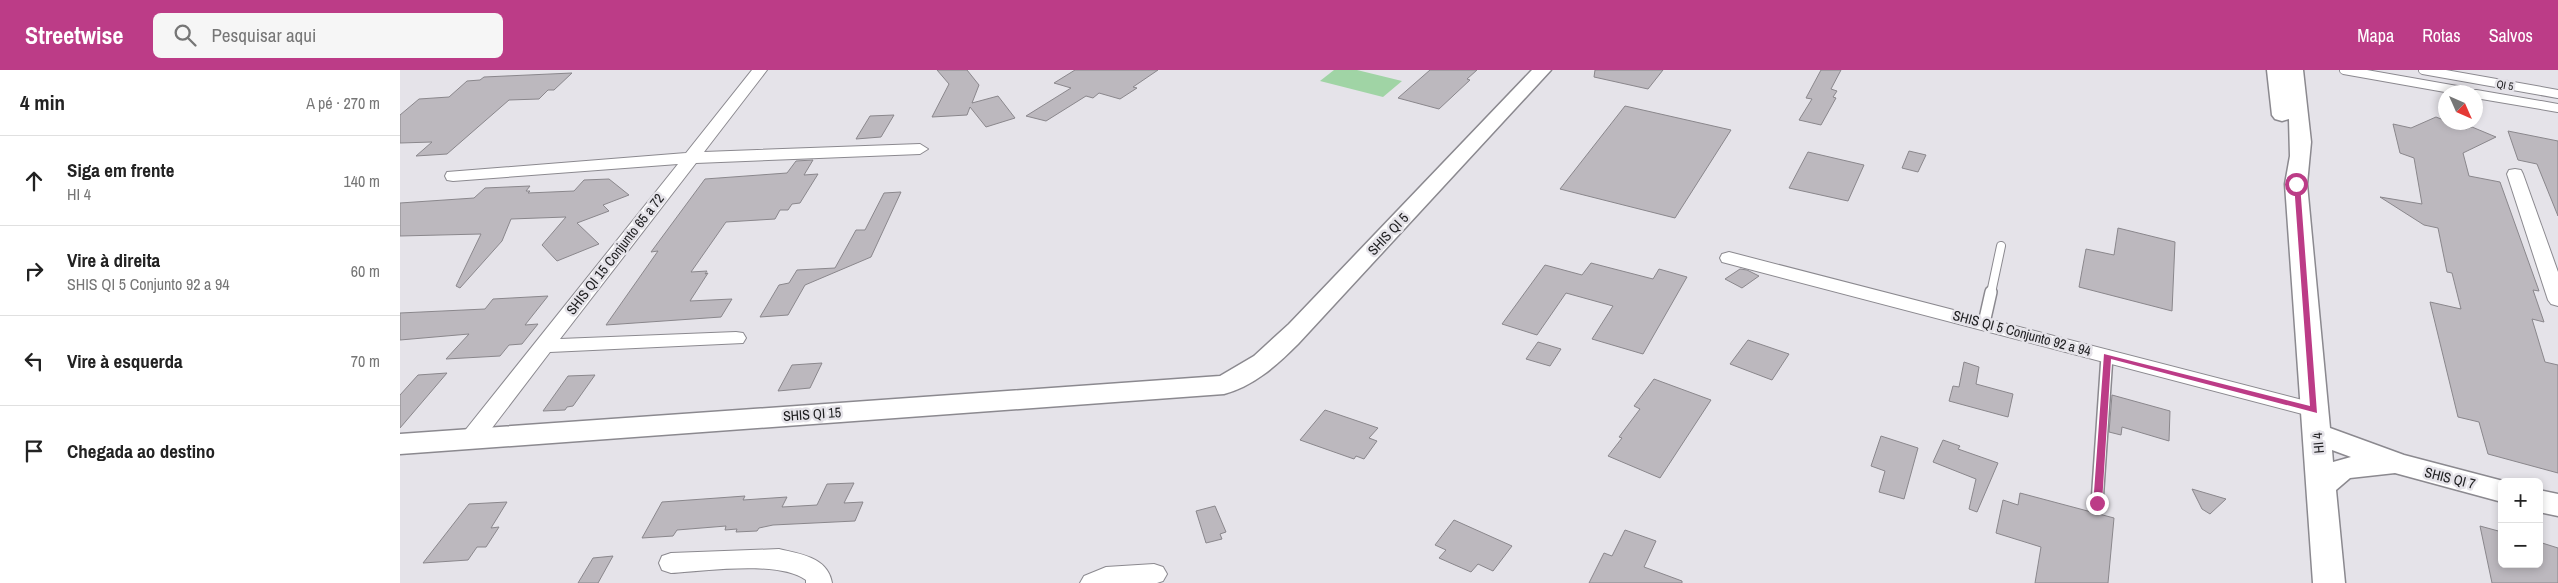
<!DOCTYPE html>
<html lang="pt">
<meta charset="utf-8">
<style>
body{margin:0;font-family:"Archivo Narrow",sans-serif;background:#f6f6f6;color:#222}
.controls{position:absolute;right:15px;bottom:15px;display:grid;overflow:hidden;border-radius:8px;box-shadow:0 2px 8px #0003}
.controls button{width:45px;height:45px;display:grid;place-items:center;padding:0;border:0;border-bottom:1px solid #e0e0e0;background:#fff;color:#222;font:25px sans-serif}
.compass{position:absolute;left:2038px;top:15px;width:45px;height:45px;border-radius:50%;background:#fff;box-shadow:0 2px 8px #0003;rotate:135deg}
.stop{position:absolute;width:15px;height:15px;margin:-11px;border:4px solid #bc3c87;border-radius:50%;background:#fff}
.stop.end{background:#bc3c87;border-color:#fff;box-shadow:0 1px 5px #0008}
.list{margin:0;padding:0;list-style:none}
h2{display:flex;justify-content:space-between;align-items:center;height:65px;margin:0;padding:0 20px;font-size:21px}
h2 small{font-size:16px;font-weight:400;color:#767676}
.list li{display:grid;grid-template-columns:32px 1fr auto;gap:15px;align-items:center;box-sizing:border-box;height:90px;padding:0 20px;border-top:1px solid #e0e0e0}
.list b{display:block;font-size:19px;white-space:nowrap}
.list p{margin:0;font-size:16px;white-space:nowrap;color:#767676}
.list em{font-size:16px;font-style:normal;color:#767676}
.icon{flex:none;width:28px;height:28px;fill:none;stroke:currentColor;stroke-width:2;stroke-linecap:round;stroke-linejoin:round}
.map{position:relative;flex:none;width:2158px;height:513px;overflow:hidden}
header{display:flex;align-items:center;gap:30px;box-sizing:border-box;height:70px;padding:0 25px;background:#bc3c87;color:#fff}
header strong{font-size:24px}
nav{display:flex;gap:28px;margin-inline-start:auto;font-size:18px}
.search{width:350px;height:45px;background:#f6f6f6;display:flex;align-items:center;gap:12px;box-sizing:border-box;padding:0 18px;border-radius:8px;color:#767676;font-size:19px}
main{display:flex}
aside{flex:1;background:#fff}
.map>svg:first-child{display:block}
.green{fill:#a0d4a5}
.building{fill:#bcb8be;stroke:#8a878c}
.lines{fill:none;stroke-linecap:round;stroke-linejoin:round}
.service-far1-casing{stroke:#8b898f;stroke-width:10}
.service-casing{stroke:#8b898f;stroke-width:14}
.minor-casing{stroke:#8b898f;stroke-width:2}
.tertiary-casing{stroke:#8b898f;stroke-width:3}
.service-far1{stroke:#fff;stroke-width:8}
.service{stroke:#fff;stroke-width:11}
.minor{fill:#fff;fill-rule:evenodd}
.tertiary{fill:#fff;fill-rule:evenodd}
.route{fill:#bc3c87}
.labels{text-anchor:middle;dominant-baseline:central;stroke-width:5;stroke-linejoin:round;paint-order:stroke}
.far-street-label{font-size:11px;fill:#202022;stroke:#e5e3e9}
.street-label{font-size:14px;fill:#202022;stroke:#e5e3e9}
</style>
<header>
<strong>Streetwise</strong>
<div class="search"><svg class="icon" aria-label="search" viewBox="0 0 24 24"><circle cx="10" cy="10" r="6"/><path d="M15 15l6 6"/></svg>Pesquisar aqui</div>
<nav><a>Mapa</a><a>Rotas</a><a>Salvos</a></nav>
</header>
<main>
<aside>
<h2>4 min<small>A pé · 270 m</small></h2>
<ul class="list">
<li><svg class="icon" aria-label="ahead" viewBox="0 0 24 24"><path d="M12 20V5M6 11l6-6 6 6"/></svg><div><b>Siga em frente</b><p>HI 4</p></div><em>140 m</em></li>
<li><svg class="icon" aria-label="right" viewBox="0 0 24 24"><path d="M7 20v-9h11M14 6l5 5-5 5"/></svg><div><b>Vire à direita</b><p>SHIS QI 5 Conjunto 92 a 94</p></div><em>60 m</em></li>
<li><svg class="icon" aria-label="left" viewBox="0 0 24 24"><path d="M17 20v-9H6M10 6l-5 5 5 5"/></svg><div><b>Vire à esquerda</b></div><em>70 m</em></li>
<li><svg class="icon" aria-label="arrive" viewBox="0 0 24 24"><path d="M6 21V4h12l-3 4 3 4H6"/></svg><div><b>Chegada ao destino</b></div></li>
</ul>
</aside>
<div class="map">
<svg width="2158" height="513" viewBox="0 0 2158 513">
<rect width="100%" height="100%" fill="#e5e3e9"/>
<polygon class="green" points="934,0 957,0 1002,11 983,27 920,11"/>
<g class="building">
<polygon points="537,0 567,0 579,15 572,33 598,26 615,48 586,57 570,37 567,45 532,47 549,14"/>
<polygon points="675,0 758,0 733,17 737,18 720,29 699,23 693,28 686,26 646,51 626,46 671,18 654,13"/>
<polygon points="1030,0 1077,0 1067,9 1070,10 1039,39 998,28"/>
<polygon points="1195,0 1263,0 1248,19 1194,7"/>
<polygon points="1421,0 1441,0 1431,19 1437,21 1433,27 1436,28 1421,55 1399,50 1412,29 1406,28"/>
<polygon points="172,3 154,20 148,20 139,29 109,30 47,84 16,86 32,72 0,73 0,45 19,29 49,27 67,11 80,10 84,7"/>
<polygon points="1225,36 1331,60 1275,148 1160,119"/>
<polygon points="494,45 481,67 456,69 470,46"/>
<polygon points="2036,47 2066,59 2072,57 2096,67 2063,83 2069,106 2100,112 2139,221 2133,220 2144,252 2132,249 2145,292 2158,295 2158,403 2088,384 2079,352 2058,347 2030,232 2061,239 2052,203 2047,202 2038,158 2024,155 1980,127 2022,134 2014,88 2000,83 1993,54 2011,58"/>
<polygon points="2108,61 2158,71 2158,146 2137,94 2118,90"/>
<polygon points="1509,81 1526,85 1518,102 1502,98"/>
<polygon points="1408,82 1464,95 1448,131 1389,118"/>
<polygon points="413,90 404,105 418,104 400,133 392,134 388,140 380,140 375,149 326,152 291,202 307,201 305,204 308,203 290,231 332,229 321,247 206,255 258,181 251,182 305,109 387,103 396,91"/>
<polygon points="209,109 229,125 203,135 209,141 177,153 199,174 157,191 142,175 166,147 111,149 102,171 60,218 56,216 81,164 0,166 0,133 74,128 85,118 130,116 126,121 130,121 128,123 174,121 184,110"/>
<polygon points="501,122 471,187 405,215 388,245 360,247 379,215 389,213 397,200 435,198 456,160 465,160 484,123"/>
<polygon points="1718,158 1775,172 1772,241 1679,217 1686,179 1714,185"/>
<polygon points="1191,193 1253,209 1259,199 1287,207 1243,284 1192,269 1213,236 1166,223 1137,265 1102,254 1145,195 1182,205"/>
<polygon points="1340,199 1347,200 1359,206 1342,218 1325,209"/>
<polygon points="148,226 125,255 138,254 122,274 109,275 100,286 46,289 69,264 0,270 0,243 85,239 93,229"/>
<polygon points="1348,270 1389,284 1372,310 1330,294"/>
<polygon points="1138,272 1161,279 1150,296 1126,289"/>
<polygon points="1564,292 1579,297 1576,314 1613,324 1608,347 1549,331 1553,316 1559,317"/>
<polygon points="422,293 410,318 378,321 392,295"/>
<polygon points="47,303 0,358 0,325 18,305"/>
<polygon points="195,305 173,336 167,337 165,340 143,341 168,306"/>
<polygon points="1254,309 1311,330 1260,408 1208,386 1222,368 1219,367 1240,339 1234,336"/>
<polygon points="1712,325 1770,341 1769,371 1722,357 1721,365 1709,362"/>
<polygon points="925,340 978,358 969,368 977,371 964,389 956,386 954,389 900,370"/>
<polygon points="1481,366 1518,378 1504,429 1479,422 1485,401 1471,396"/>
<polygon points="1543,370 1560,376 1558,379 1598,393 1577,442 1569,439 1576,409 1533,392"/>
<polygon points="454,413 444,433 463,432 455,451 373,455 359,458 357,461 336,462 337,459 325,460 326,456 277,460 273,466 242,468 262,432 345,426 343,430 387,427 382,437 417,435 427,414"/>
<polygon points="1792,419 1826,429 1810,444 1802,439"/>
<polygon points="1620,423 1714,448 1708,513 1635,513 1641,477 1596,463 1603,430 1618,435"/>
<polygon points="107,432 91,458 99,457 86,477 77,477 68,490 23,493 69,434"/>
<polygon points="815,436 826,462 820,464 822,469 806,473 796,441"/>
<polygon points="1054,450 1112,476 1093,501 1078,494 1071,502 1039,488 1046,480 1035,475"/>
<polygon points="2080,456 2102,462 2102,494 2139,494 2139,472 2158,478 2158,513 2092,513"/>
<polygon points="1225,460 1256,471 1244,497 1282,511 1282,513 1189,513 1204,483 1212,486"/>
<polygon points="213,486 198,513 178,513 193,488"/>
</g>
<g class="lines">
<g class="service-far1-casing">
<g id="service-far1">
<polyline points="1944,0 2068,22"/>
<polyline points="2023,0 2158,24"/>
<polyline points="2076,24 2158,38"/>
<polyline points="1591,223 1601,176"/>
</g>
</g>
<g class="service-casing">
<g id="service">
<polyline points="1584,253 1591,222"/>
<polyline points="1697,433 1707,286"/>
</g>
</g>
<g class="minor-casing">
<g id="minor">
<polygon points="352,0 367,0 304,82 520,74 528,79 520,84 296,93 160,269 336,262 343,263 346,268 343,273 150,282 79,375 71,377 63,375 60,369 63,363 278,94 53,111 47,110 45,106 47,102 286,83"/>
<polygon points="2115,99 2121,100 2123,104 2158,202 2158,236 2151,234 2148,230 2107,104 2109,100"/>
<polygon points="1329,182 1914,333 1922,335 1925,340 1922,345 1914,347 1322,192 1320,188 1322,184"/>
<path d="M379,479C400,484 428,487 432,513H406V510C379,490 305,501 271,503L262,500L259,493L262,486L271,483Z"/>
<polygon points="754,494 763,497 767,504 763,511 757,513 680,513 684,506 706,497"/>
</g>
</g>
<g class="tertiary-casing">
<g id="tertiary">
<path d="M1132,0H1151L898,274C877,295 854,316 824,324L0,384V364L820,306L854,286L889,254Z"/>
<path d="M1867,0H1903L1911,72L1907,114L1930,358L2004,385L2107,412H2102V432L1995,403L1950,408L1936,420L1945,513H1913L1885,114L1890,86L1889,49L1882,51L1875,49L1872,45ZM1932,380L1951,387L1933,392Z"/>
<polygon points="2139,420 2158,424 2158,446 2139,442"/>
</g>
</g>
<use href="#service-far1" class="service-far1"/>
<use href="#service" class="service"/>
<use href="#minor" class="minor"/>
<use href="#tertiary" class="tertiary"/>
</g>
<polygon class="route" points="1894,113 1900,114 1917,343 1711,289 1702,433 1697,437 1693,436 1704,284 1910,336"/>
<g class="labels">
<g class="far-street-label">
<text transform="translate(2105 15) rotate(10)">QI 5</text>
</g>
<g class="street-label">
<text transform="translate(988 164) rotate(-47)">SHIS QI 5</text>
<text transform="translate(215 184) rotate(-52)">SHIS QI 15 Conjunto 65 a 72</text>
<text transform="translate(1622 263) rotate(15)">SHIS QI 5 Conjunto 92 a 94</text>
<text transform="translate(412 344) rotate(-4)">SHIS QI 15</text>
<text transform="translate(1918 373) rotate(-95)">HI 4</text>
<text transform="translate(2050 408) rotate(14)">SHIS QI 7</text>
</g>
</g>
</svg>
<div class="controls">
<button>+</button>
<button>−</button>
</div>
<svg class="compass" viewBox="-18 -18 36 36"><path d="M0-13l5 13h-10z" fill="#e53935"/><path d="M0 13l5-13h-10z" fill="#767676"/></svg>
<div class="stop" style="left:1896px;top:114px"></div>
<div class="stop end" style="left:1697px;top:433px"></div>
</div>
</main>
